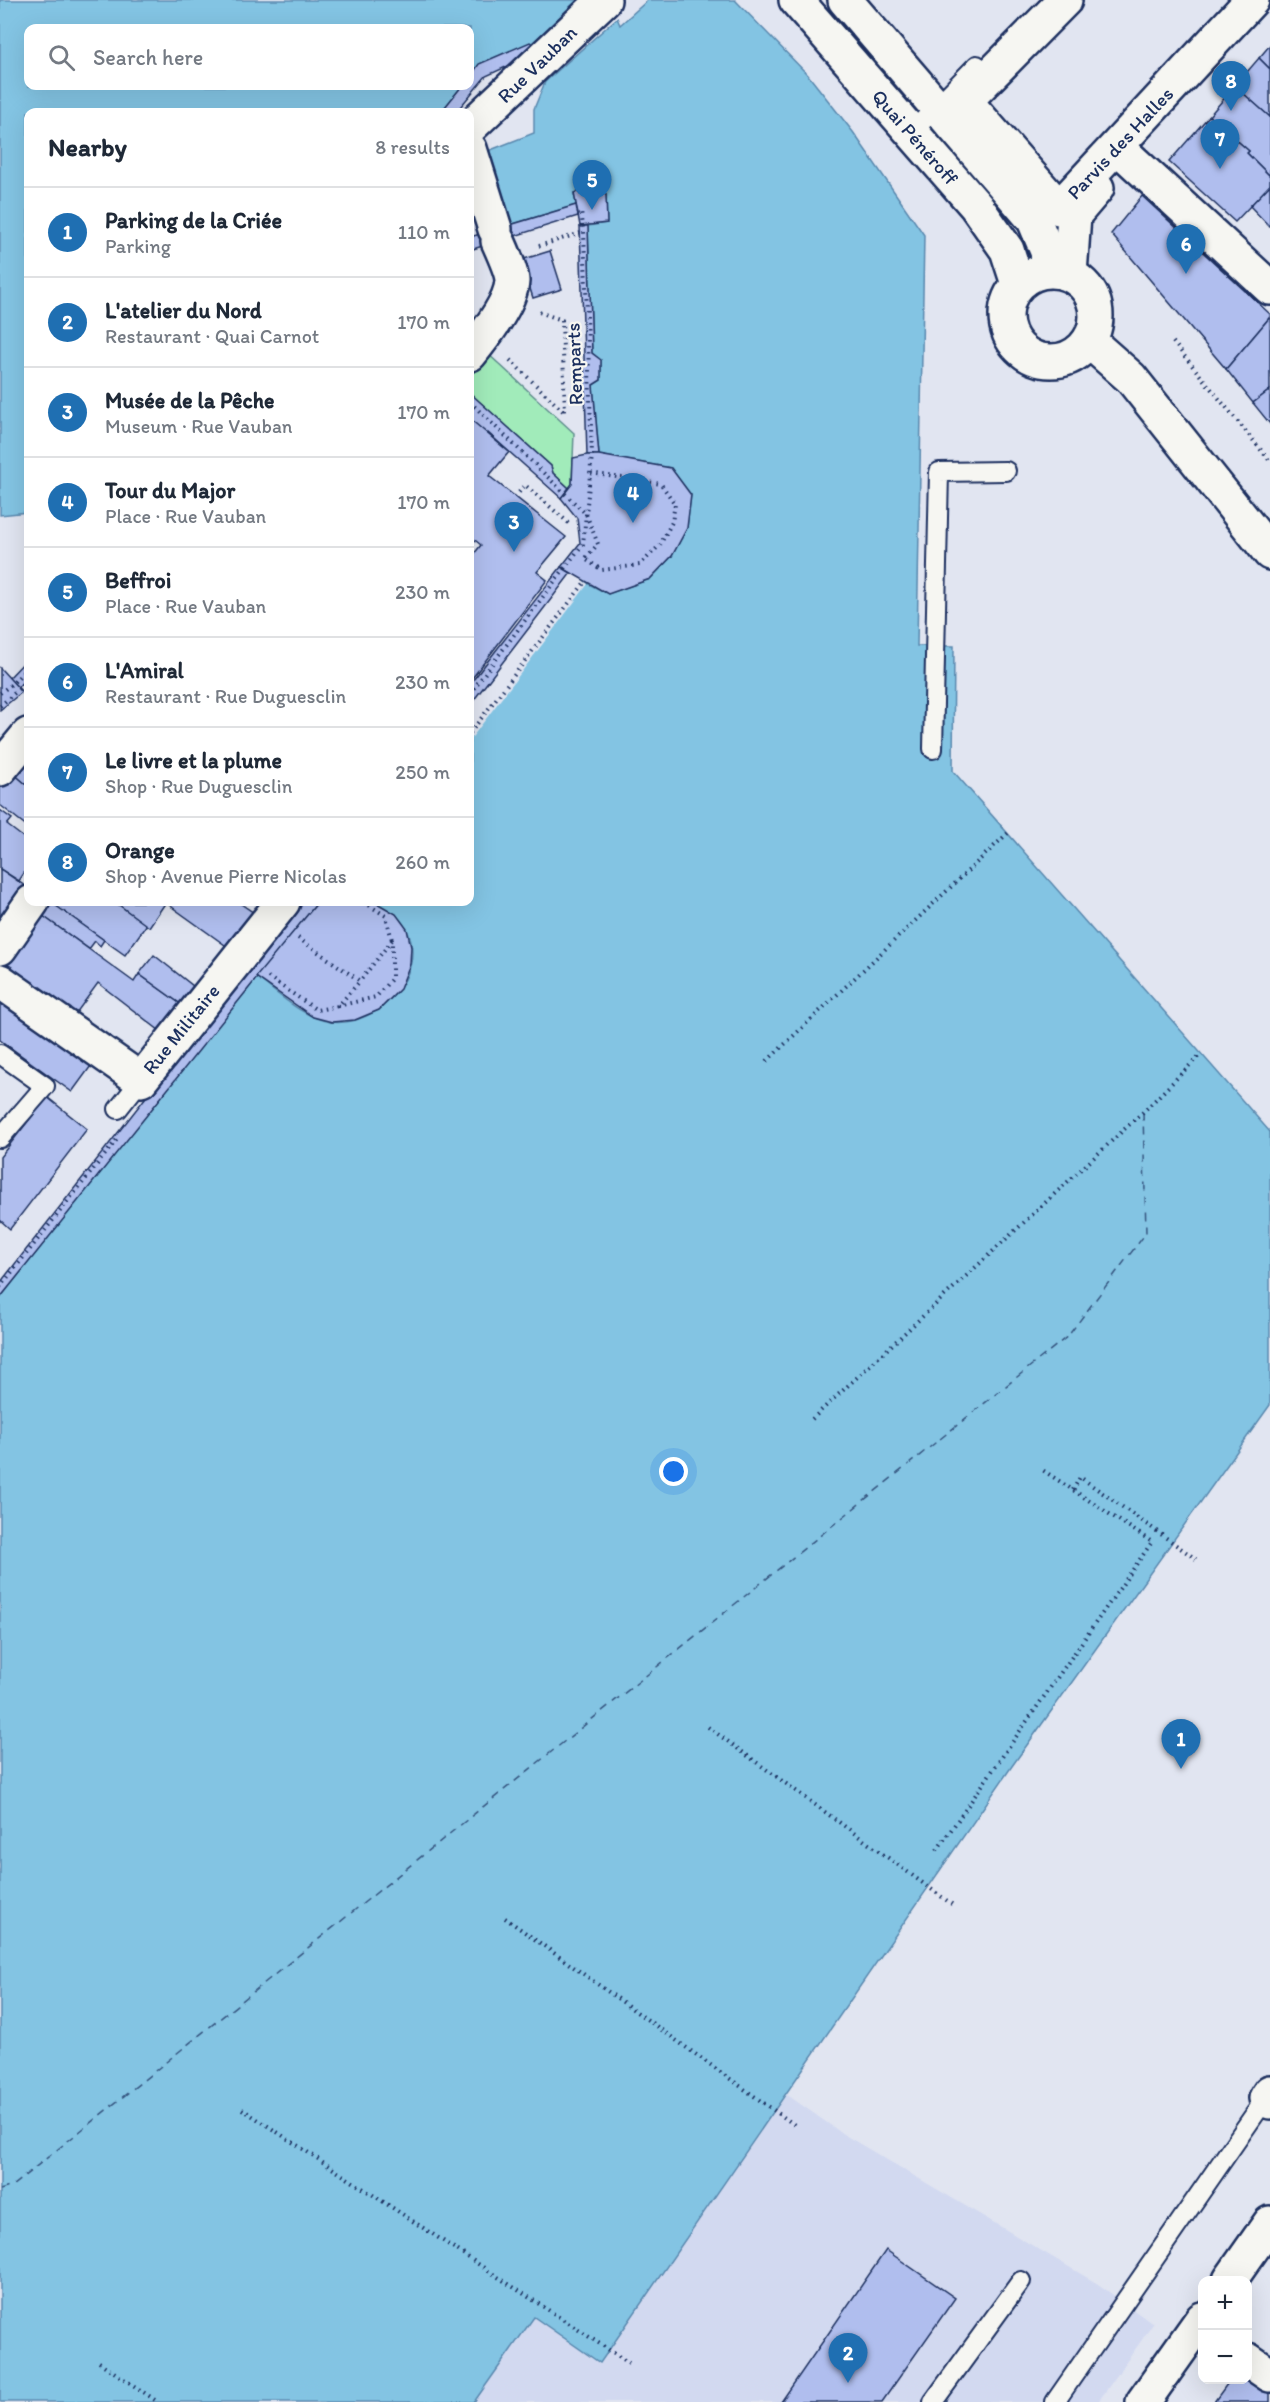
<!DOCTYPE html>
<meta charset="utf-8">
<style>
body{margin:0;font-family:Itim,sans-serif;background:#f6f6f7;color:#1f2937}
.controls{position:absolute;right:18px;bottom:18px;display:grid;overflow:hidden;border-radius:12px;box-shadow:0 6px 24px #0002}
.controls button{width:54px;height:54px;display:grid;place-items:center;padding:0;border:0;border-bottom:2px solid #e0e1e3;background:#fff;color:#1f2937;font:30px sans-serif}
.you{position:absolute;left:674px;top:1472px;width:21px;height:21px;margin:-15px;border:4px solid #fff;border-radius:50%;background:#1a73e8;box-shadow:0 0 0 9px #1a73e833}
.badge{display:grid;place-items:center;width:39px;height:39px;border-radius:50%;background:#1f6fb2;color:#fff;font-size:20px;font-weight:700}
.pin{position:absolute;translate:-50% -50px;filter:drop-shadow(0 2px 3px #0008)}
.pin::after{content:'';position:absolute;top:32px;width:21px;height:18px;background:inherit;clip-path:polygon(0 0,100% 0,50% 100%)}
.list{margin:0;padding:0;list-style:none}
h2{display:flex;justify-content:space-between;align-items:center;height:78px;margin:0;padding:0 24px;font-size:26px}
h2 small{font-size:20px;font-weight:400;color:#747a83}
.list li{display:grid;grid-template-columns:39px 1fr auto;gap:18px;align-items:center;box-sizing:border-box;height:90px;padding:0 24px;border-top:2px solid #e0e1e3}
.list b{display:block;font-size:22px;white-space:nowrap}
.list p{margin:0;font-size:20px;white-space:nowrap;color:#747a83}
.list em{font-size:20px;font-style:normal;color:#747a83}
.icon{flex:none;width:33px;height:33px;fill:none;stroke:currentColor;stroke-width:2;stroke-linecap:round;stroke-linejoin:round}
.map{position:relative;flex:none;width:1270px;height:2402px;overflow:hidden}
.search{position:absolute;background:#fff;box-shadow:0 6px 24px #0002;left:24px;top:24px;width:450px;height:66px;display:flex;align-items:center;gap:15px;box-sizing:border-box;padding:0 21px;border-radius:12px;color:#747a83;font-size:22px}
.panel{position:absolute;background:#fff;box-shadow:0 6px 24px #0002;left:24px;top:108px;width:450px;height:798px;border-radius:12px}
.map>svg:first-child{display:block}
.built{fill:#d2d9f0}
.green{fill:#a1ebba;stroke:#5e8d8c;stroke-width:1.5}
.water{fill:#83c4e3;stroke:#5988ae;stroke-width:1.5}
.pier{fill:#e1e5f1}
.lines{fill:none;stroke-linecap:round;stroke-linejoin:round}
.ferry{stroke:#35547f;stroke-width:1.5;stroke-dasharray:8 6;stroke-linecap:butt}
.building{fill:#b0beee;stroke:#1b2f5e;stroke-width:1.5}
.lane-casing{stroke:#1b2f5e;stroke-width:22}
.street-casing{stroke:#1b2f5e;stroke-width:38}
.secondary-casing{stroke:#1b2f5e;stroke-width:38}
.path{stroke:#1b2f5e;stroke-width:4;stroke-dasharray:1.5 4.5;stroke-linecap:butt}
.lane{stroke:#f6f6f2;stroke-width:18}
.street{stroke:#f6f6f2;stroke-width:33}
.secondary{stroke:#f6f6f2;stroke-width:33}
.labels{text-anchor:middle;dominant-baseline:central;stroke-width:4.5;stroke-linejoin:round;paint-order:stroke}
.street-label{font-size:20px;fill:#1b2f5e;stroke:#f6f6f2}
</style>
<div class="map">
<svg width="1270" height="2402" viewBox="0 0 1270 2402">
<rect width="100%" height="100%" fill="#e1e5f1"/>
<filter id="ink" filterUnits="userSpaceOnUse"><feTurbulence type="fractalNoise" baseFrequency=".0167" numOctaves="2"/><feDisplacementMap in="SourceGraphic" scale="12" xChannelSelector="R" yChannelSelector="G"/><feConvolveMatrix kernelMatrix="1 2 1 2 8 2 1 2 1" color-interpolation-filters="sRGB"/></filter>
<g filter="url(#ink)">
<polygon class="built" points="786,2094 843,2134 1098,2284 1153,2324 1098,2402 474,2402 534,2317 600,2363"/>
<polygon class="green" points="486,352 574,433 572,484 569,488 553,473 551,466 470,393 470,370"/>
<g class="water">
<polygon points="0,0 583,0 536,47 480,64 470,77 470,28 28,28 28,86 462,86 441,112 28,112 28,512 0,515"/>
<path d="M648,0H735L808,75L853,132L924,235L917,646H954L953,771L1270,1132V1405L1012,1766L600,2363L534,2317L474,2402H0V1298L256,977C278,993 303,1018 331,1022C377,1028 430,974 406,928C399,915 388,909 375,902H470V705L585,582L608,594L650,579L672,556L687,528L691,495L670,468L599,455L593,385L601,380V360L592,353L588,226L607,223L606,195L595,187L574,193L576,205L510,225L488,151L534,133V109L545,82L617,18L620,25Z"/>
</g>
<polygon class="pier" points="571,573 588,584 470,740 470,705"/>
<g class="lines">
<polyline class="ferry" points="0,2190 12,2186 1068,1336 1146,1233 1143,1112"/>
</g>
<g class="building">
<polygon points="530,42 536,47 519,61 486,76 456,112 441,112 462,86 470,86 470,77 479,64"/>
<polygon points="1270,45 1270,69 1259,58"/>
<polygon points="1259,58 1270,69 1270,117 1235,86"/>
<polygon points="1235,86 1270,117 1270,176 1247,153 1249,151 1209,116"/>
<polygon points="1209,116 1249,151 1247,153 1270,176 1270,185 1235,222 1169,162"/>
<polygon points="1270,185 1270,226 1269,226 1250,206"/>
<polygon points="595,187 606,195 607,223 580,226 574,193"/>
<polygon points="1142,196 1270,314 1270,317 1226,369 1111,234"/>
<polygon points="576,205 578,216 470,250 470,237"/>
<polygon points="580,226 588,226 592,353 601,360 601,380 593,385 599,455 587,455"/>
<polygon points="550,251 562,289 533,298 521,260"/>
<polygon points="1270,317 1270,390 1253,403 1226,369"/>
<polygon points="1270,390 1270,424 1253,403"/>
<polygon points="470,393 551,466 553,473 569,488 561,498 488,433 487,435 470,419"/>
<polygon points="470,419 509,452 489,476 566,537 537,572 547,580 470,681 470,559 481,545 470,536"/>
<polygon points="587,455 599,455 671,468 691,495 687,528 672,556 650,579 608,594 561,567 580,543 577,518 561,498 572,484 573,458"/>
<polygon points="561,567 571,573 470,705 470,684"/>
<polygon points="28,658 28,676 18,687 8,679"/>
<polygon points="0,668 22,692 0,710"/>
<polygon points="28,754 28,786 13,773"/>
<polygon points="13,773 28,786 28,827 0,805 0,786"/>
<polygon points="0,810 12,819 7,825 28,841 28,867 19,881 0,869"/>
<polygon points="0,869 28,888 4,920 0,917"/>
<polygon points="50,902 115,902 147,924 125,955"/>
<polygon points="115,902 166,902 149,927"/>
<polygon points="165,902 238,902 257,915 232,950"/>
<polygon points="299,902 318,902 0,1298 0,1283"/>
<polygon points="318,902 375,902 396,914 407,929 411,947 410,964 400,989 379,1010 355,1020 332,1022 313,1017 256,977"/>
<polygon points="52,903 104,940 100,946 95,941 89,949 43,916"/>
<polygon points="43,916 134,982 139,974 185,1007 164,1034 98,983 71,1020 3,970"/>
<polygon points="154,955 198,990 185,1007 139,974"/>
<polygon points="0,990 99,1055 72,1092 0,1040"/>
<polygon points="47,1097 87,1129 10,1229 0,1220 0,1157"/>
<polygon points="886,2250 955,2298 882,2402 781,2402"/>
<polygon points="1230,2380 1248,2380 1270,2391 1270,2402 1214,2402"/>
</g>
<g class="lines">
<g class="lane-casing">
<g id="lane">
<polyline points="911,133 977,65"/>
<polyline points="933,749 939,472 1006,471"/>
<polyline points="0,1054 45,1086 0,1138"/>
<polyline points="118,1109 141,1080"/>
<polyline points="933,2402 1021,2281"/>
<polyline points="1055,2402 1266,2098"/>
</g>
</g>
<g class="street-casing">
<g id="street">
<polyline points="1065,0 965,101 1059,208 1252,0"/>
<polyline points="470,127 604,0"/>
<polyline points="470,149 495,229"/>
<polyline points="1126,155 1270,288"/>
<polyline points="1070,274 1074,215 1097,188"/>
<path d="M470,354C483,338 511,303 512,281C512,272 502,250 498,241"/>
<polyline points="0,769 28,735"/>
<polyline points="0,948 32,902"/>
<polyline points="0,981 141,1080 283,902"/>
<polyline points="1270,2092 1266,2098 1270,2102"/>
<polyline points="1248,2360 1270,2375"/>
</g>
</g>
<g class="secondary-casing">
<g id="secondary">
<polyline points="796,0 976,206 1007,250 1018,284"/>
<polyline points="845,0 1034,220 1047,251 1049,270"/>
<circle cx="1051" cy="316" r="45"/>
<polyline points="1089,341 1131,378 1270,553"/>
<polyline points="1230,2280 1270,2223"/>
<polyline points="1143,2402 1202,2319"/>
</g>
</g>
<g class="path">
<polyline points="539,246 584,232"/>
<polyline points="1173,342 1270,461"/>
<polyline points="510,360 565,413 562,320 539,312"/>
<polyline points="470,402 586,514 598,544 585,559 602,570 640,565 660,545 672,522 675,504 661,484 590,473"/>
<polyline points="515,497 525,485 571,525"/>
<polyline points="0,693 13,683 28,667"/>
<polyline points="470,693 583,544 592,455 584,232 581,212"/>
<polyline points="0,706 28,681"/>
<polyline points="470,733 585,582"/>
<polyline points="364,902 386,916 392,940"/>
<polyline points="298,938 360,981 392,940 392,978 376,997 338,1006 360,981"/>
<polyline points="268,977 317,1010 338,1006"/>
<polyline points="767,1061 1008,833"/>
<polyline points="0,1287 119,1137"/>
<polyline points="812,1419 1143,1112 1201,1054"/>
<polyline points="1073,1490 1080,1477 1196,1559"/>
<polyline points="708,1727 953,1905"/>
<polyline points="937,1850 1152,1542 1041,1469"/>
<polyline points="505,1918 796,2126"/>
<polyline points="242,2109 629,2363"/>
<polyline points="99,2362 158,2402"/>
</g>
<use href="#lane" class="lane"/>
<use href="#street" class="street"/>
<use href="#secondary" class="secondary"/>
</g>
</g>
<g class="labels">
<g class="street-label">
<text transform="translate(537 64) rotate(-44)">Rue Vauban</text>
<text transform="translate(915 137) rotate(49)">Quai Pénéroff</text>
<text transform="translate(1120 143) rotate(-47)">Parvis des Halles</text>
<text transform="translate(574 364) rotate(-92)">Remparts</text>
<text transform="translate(181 1029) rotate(-51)">Rue Militaire</text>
</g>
</g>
</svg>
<div class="controls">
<button>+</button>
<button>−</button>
</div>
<div class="you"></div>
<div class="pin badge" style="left:1181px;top:1769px">1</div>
<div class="pin badge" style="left:848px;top:2383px">2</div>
<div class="pin badge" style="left:514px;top:552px">3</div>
<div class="pin badge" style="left:633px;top:523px">4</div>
<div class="pin badge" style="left:592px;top:210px">5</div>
<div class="pin badge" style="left:1186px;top:274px">6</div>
<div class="pin badge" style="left:1220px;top:169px">7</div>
<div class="pin badge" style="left:1231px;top:111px">8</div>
<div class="search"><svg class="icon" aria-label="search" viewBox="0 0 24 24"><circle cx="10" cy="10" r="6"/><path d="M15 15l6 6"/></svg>Search here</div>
<section class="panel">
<h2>Nearby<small>8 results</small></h2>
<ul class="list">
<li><span class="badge">1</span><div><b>Parking de la Criée</b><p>Parking</p></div><em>110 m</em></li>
<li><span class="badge">2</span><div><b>L'atelier du Nord</b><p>Restaurant · Quai Carnot</p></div><em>170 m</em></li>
<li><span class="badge">3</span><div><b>Musée de la Pêche</b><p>Museum · Rue Vauban</p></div><em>170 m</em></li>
<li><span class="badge">4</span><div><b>Tour du Major</b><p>Place · Rue Vauban</p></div><em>170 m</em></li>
<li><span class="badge">5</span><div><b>Beffroi</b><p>Place · Rue Vauban</p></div><em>230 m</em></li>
<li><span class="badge">6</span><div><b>L'Amiral</b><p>Restaurant · Rue Duguesclin</p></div><em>230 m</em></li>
<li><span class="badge">7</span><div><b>Le livre et la plume</b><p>Shop · Rue Duguesclin</p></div><em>250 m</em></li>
<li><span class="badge">8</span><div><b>Orange</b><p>Shop · Avenue Pierre Nicolas</p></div><em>260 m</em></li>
</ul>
</section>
</div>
